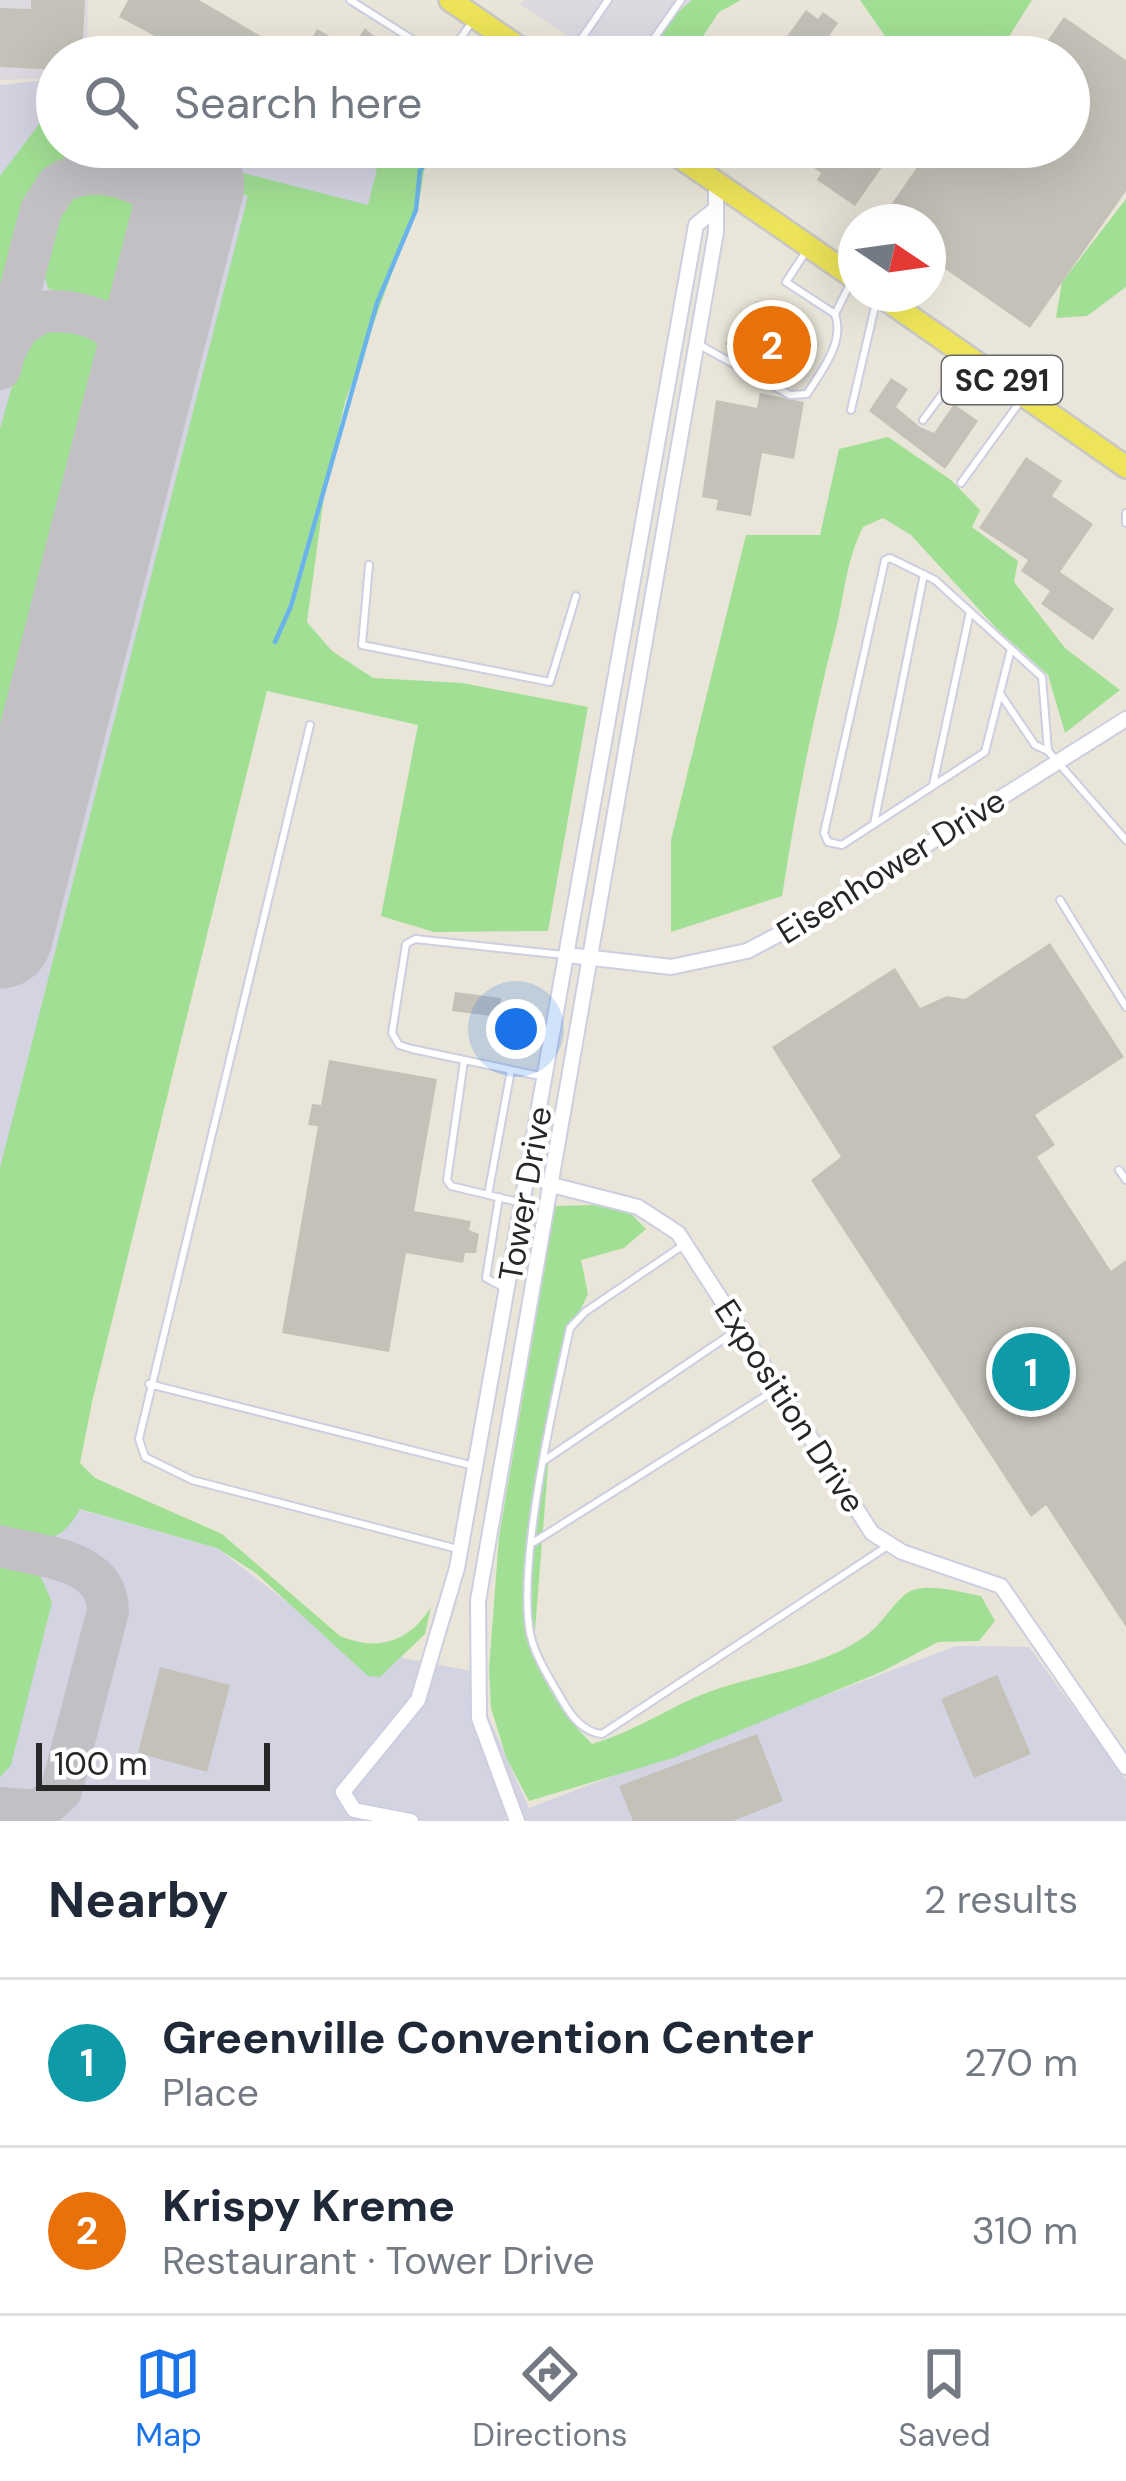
<!DOCTYPE html>
<meta charset="utf-8">
<style>
body{margin:0;font-family:"DM Sans",sans-serif;background:#f2f2f3;color:#1f2937}
.compass{position:absolute;left:838px;top:204px;width:108px;height:108px;border-radius:50%;background:#fff;box-shadow:0 12px 48px #0002;rotate:103deg}
.scale{position:absolute;left:36px;bottom:30px;width:234px;box-sizing:border-box;padding-left:12px;border:6px solid #272727;border-top:0;font-size:33px;line-height:42px;white-space:nowrap;color:#272727;-webkit-text-stroke:9px #fff;paint-order:stroke}
.you{position:absolute;left:516px;top:1029px;width:42px;height:42px;margin:-30px;border:9px solid #fff;border-radius:50%;background:#1a73e8;box-shadow:0 0 0 18px #1a73e833}
.badge{display:grid;place-items:center;width:78px;height:78px;border-radius:50%;background:#1a73e8;color:#fff;font-size:39px;font-weight:700}
.pin{position:absolute;translate:-50% -50%;border:6px solid #fff;box-shadow:0 3px 12px #0006}
.list{margin:0;padding:0;list-style:none}
h2{display:flex;justify-content:space-between;align-items:center;height:156px;margin:0;padding:0 48px;font-size:51px}
h2 small{font-size:39px;font-weight:400;color:#747a83}
.list li{display:grid;grid-template-columns:78px 1fr auto;gap:36px;align-items:center;box-sizing:border-box;height:168px;padding:0 48px;border-top:3px solid #e0e1e3}
.list b{display:block;font-size:45px;white-space:nowrap}
.list p{margin:0;font-size:39px;white-space:nowrap;color:#747a83}
.list em{font-size:39px;font-style:normal;color:#747a83}
.icon{flex:none;width:66px;height:66px;fill:none;stroke:currentColor;stroke-width:2;stroke-linecap:round;stroke-linejoin:round}
.map{position:relative;flex:none;width:1126px;height:1821px;overflow:hidden}
.search{position:absolute;background:#fff;box-shadow:0 12px 48px #0002;left:36px;right:36px;top:36px;height:132px;display:flex;align-items:center;gap:30px;box-sizing:border-box;padding:0 42px;border-radius:66px;color:#747a83;font-size:45px}
.sheet{height:492px;background:#fff}
nav{display:flex;justify-content:space-around;align-items:center;box-sizing:border-box;height:168px;border-top:3px solid #e0e1e3;background:#fff;font-size:33px;color:#747a83}
nav a{display:grid;justify-items:center;gap:6px}
nav .on{color:#1a73e8}
.map>svg:first-child{display:block}
.industrial{fill:#ddd9e1}
.airport{fill:#d3d3e2}
.green{fill:#a1e094}
.lines{fill:none;stroke-linecap:round;stroke-linejoin:round}
.stream{stroke:#6bb3eb;stroke-width:4.5}
.taxiway{stroke:#c2c0c4;stroke-width:42}
.runway{stroke:#c2c0c4;stroke-width:105}
.building{fill:#c4c1b8}
.lane-casing{stroke:#cdcee0;stroke-width:10}
.street-casing{stroke:#cdcee0;stroke-width:18}
.primary-casing{stroke:#c7c7c7;stroke-width:26}
.lane{stroke:#fff;stroke-width:6}
.street{stroke:#fff;stroke-width:14}
.primary{stroke:#ede459;stroke-width:21}
.labels{text-anchor:middle;dominant-baseline:central;stroke-width:9;stroke-linejoin:round;paint-order:stroke}
.shield{fill:#fff;stroke:#686868;stroke-width:3}
.shield-label{font-size:30px;font-weight:bold;fill:#272727}
.street-label{font-size:33px;fill:#272727;stroke:#fff}
</style>
<div class="map">
<svg width="1126" height="1821" viewBox="0 0 1126 1821">
<rect width="100%" height="100%" fill="#e9e5d8"/>
<g class="industrial">
<polygon points="0,0 88,0 87,57 57,57 57,78 0,80"/>
<polygon points="523,0 692,0 671,18 645,57 600,57 520,4"/>
</g>
<polygon class="airport" points="57,79 57,147 306,147 394,171 57,1503 217,1548 345,1647 482,1673 484,1707 529,1808 956,1646 1029,1647 1126,1780 1126,1821 0,1821 0,85"/>
<g class="green">
<polygon points="692,0 741,0 719,12 689,57 645,57 671,18"/>
<polygon points="860,0 1032,0 996,57 929,57 885,36"/>
<path d="M40,123L57,127V147H141L368,205L377,169L303,147H422L427,152L420,196L345,402L325,489L307,622L332,651L373,678L462,683L588,707L548,931L434,932L381,916L418,725L267,691L92,1402L80,1463L95,1478L222,1534L340,1636C378,1652 409,1642 431,1607L425,1634L380,1677L368,1676L257,1574L217,1548L80,1509C59,1547 39,1542 0,1532V1168L248,196C199,179 73,133 37,185C18,214 9,285 0,320V176Z"/>
<path d="M96,187L136,200L109,305L72,300L48,288C34,248 55,196 96,187Z"/>
<polygon points="1126,199 1126,287 1087,316 1056,318 1062,282"/>
<polygon points="62,324 101,336 0,736 0,429 26,337"/>
<path d="M888,437L951,480L980,510L972,527L1018,561L1014,582L1065,648L1120,690L1065,733L1048,675L996,628L911,535L883,518L863,527C845,563 845,595 835,633C812,721 796,807 782,896L671,932V840L746,535H820L839,449Z"/>
<path d="M592,1205L627,1210L646,1229L624,1248L581,1260L588,1294L569,1334L552,1417L533,1655C547,1689 566,1718 592,1744C630,1733 658,1714 694,1698C747,1674 812,1672 861,1639C880,1628 892,1604 907,1593C925,1581 962,1593 981,1596L995,1621L979,1641L938,1642L881,1672L673,1758L529,1801L506,1757L491,1708L489,1669L499,1537L555,1206Z"/>
<polygon points="0,1561 39,1573 52,1602 11,1765 0,1777"/>
</g>
<g class="lines">
<polyline class="stream" points="275,642 291,606 377,303 416,210 420,170 442,147"/>
<g class="taxiway">
<path d="M7,347L19,326L41,312C92,307 142,331 140,387"/>
<path d="M0,369L41,210L58,184C93,162 146,179 171,209L177,242"/>
<polyline points="0,813 28,798 40,779"/>
<polyline points="0,827 13,844 15,877"/>
<path d="M0,1546C41,1557 107,1558 108,1611L61,1791L39,1811L0,1808"/>
</g>
<polyline class="runway" points="0,936 192,185"/>
</g>
<g class="building">
<polygon points="31,0 85,0 82,57 57,57 57,70 0,67 0,8 31,9"/>
<polygon points="128,0 199,0 297,57 194,57 119,17"/>
<polygon points="806,10 818,19 823,12 838,23 815,57 772,57"/>
<polygon points="1064,17 1126,60 1126,191 1030,328 928,257 928,222 879,222 931,147 1069,147 1069,57 1036,57"/>
<polygon points="365,28 379,41 404,57 382,57 357,40"/>
<polygon points="317,29 351,48 346,57 302,57"/>
<polygon points="812,147 896,147 855,206 817,180 821,173 803,160"/>
<polygon points="757,301 818,345 789,386 725,344"/>
<polygon points="891,378 908,389 896,407 920,427 934,433 954,404 978,421 945,469 869,411"/>
<polygon points="760,393 804,402 794,459 762,453 751,516 716,510 718,500 702,497 716,400 757,408"/>
<polygon points="1026,457 1062,481 1052,496 1093,524 1060,572 1114,609 1093,640 1041,604 1050,591 1021,571 1028,560 979,528"/>
<polygon points="1050,943 1124,1057 1035,1115 1055,1145 1037,1157 1111,1271 1126,1260 1126,1627 1046,1505 1031,1517 811,1180 841,1157 772,1047 895,968 920,1008 947,996 965,999"/>
<polygon points="455,992 501,998 499,1017 452,1011"/>
<polygon points="329,1060 437,1079 414,1211 471,1221 469,1230 479,1234 476,1253 465,1253 463,1263 406,1253 389,1352 282,1333 318,1126 308,1125 312,1104 321,1105"/>
<polygon points="160,1667 230,1685 207,1772 138,1753"/>
<polygon points="997,1675 1031,1754 974,1778 941,1699"/>
<polygon points="757,1734 783,1801 733,1821 633,1821 619,1786"/>
</g>
<g class="lines">
<g class="lane-casing">
<g id="lane">
<polyline points="350,0 440,57"/>
<polyline points="448,57 473,20"/>
<polyline points="569,57 608,0"/>
<polyline points="641,57 681,0"/>
<polyline points="805,253 786,282 835,314"/>
<path d="M696,343L790,395L807,394C822,370 845,342 835,314L852,280"/>
<polyline points="851,410 877,298"/>
<polyline points="923,420 967,361"/>
<polyline points="961,483 1022,399"/>
<polyline points="1126,513 1126,523"/>
<polyline points="369,565 362,645 550,682 576,596"/>
<polyline points="1011,649 985,752 842,845 828,842 824,833 885,560 890,558 935,580 1042,677 1048,751 1126,840"/>
<polyline points="1001,695 1035,745 1048,751"/>
<polyline points="310,725 139,1439 145,1457 192,1480 458,1549"/>
<polyline points="933,785 970,612"/>
<polyline points="874,824 924,574"/>
<polyline points="1060,900 1126,1007"/>
<polyline points="464,1061 447,1180 451,1186 522,1203"/>
<polyline points="545,1077 412,1049 399,1045 392,1033 406,944 415,939 564,955"/>
<polyline points="1119,1170 1126,1180"/>
<polyline points="488,1195 511,1070"/>
<polyline points="499,1197 486,1278 504,1288"/>
<path d="M685,1244L585,1312L570,1328C554,1401 517,1562 530,1633C535,1657 550,1679 562,1700C571,1716 583,1732 602,1734L889,1545"/>
<polyline points="149,1384 474,1466"/>
<polyline points="545,1460 737,1330"/>
<polyline points="534,1542 775,1390"/>
</g>
</g>
<g class="street-casing">
<g id="street">
<polyline points="567,955 671,967 747,951 810,918 1126,719"/>
<polyline points="548,1184 638,1207 678,1233 872,1533 902,1552 1001,1586 1126,1767"/>
<polyline points="411,1821 354,1810 343,1792 418,1700 457,1568 696,225 713,211"/>
<polyline points="517,1821 479,1718 478,1601 716,232 716,182"/>
</g>
</g>
<g class="primary-casing">
<g id="primary">
<polyline points="450,0 533,57"/>
<polyline points="665,147 856,279"/>
<polyline points="878,294 1126,467"/>
</g>
</g>
<use href="#lane" class="lane"/>
<use href="#street" class="street"/>
<use href="#primary" class="primary"/>
</g>
<g class="labels">
<rect class="shield" x="942" y="356" width="120" height="48" rx="9"/>
<g class="shield-label">
<text x="1002" y="380">SC 291</text>
</g>
<g class="street-label">
<text transform="translate(891 866) rotate(-32)">Eisenhower Drive</text>
<text transform="translate(525 1194) rotate(-80)">Tower Drive</text>
<text transform="translate(790 1406) rotate(57)">Exposition Drive</text>
</g>
</g>
</svg>
<svg class="compass" viewBox="-18 -18 36 36"><path d="M0-13l5 13h-10z" fill="#e53935"/><path d="M0 13l5-13h-10z" fill="#747a83"/></svg>
<div class="scale">100 m</div>
<div class="you"></div>
<div class="pin badge" style="left:1031px;top:1372px;background:#0f9aa8">1</div>
<div class="pin badge" style="left:772px;top:345px;background:#e8710a">2</div>
<div class="search"><svg class="icon" aria-label="search" viewBox="0 0 24 24"><circle cx="10" cy="10" r="6"/><path d="M15 15l6 6"/></svg>Search here</div>
</div>
<section class="sheet">
<h2>Nearby<small>2 results</small></h2>
<ul class="list">
<li><span class="badge" style="background:#0f9aa8">1</span><div><b>Greenville Convention Center</b><p>Place</p></div><em>270 m</em></li>
<li><span class="badge" style="background:#e8710a">2</span><div><b>Krispy Kreme</b><p>Restaurant · Tower Drive</p></div><em>310 m</em></li>
</ul>
</section>
<nav>
<a class="on"><svg class="icon" aria-label="map" viewBox="0 0 24 24"><path d="M3 6l6-2 6 2 6-2v14l-6 2-6-2-6 2zM9 4v14M15 6v14"/></svg>Map</a>
<a><svg class="icon" aria-label="directions" viewBox="0 0 24 24"><path d="M12 3l9 9-9 9-9-9zM9 14v-3h6M13 9l2 2-2 2"/></svg>Directions</a>
<a><svg class="icon" aria-label="saved" viewBox="0 0 24 24"><path d="M7 4h10v16l-5-4-5 4z"/></svg>Saved</a>
</nav>
